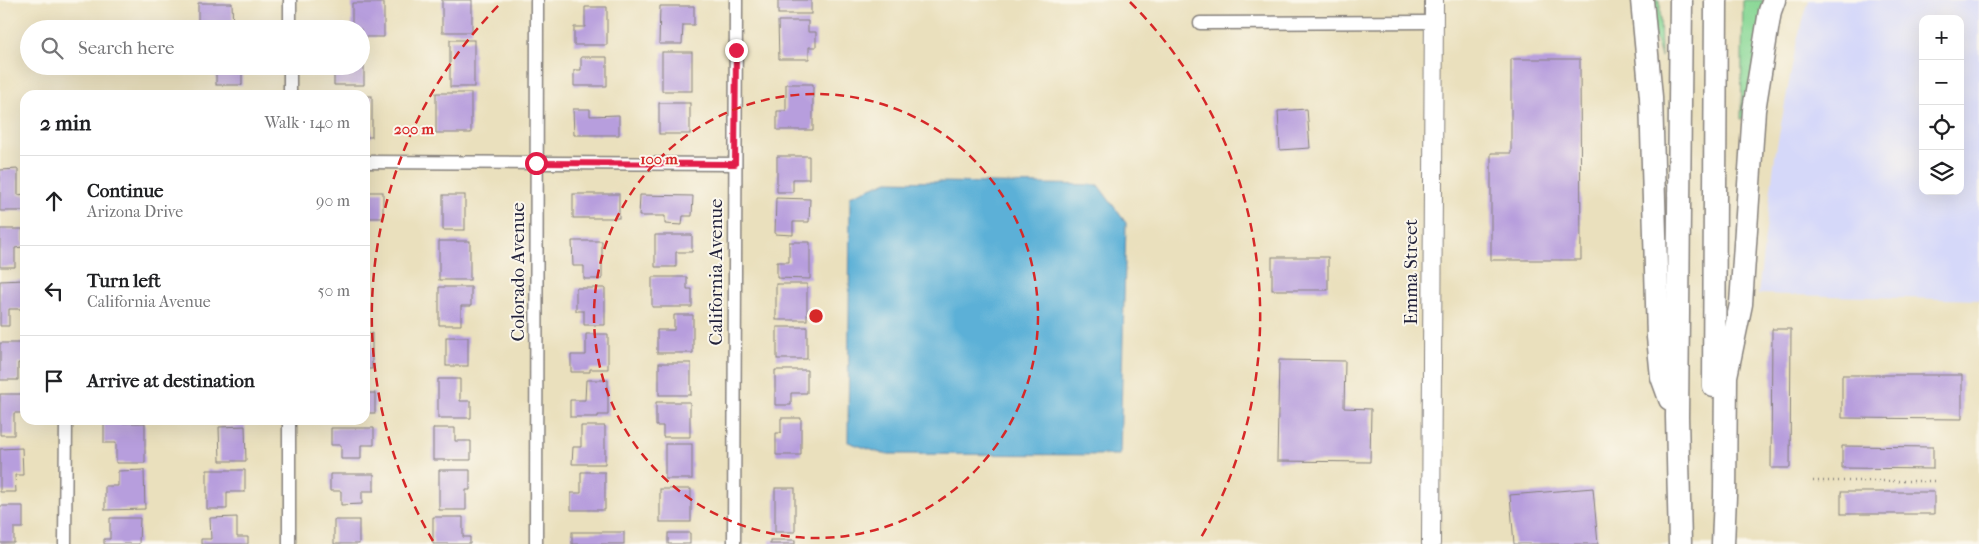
<!DOCTYPE html>
<meta charset="utf-8">
<style>
body{margin:0;font-family:"IM FELL French Canon",serif;background:#f6f6f6;color:#202124}
.controls{position:absolute;right:15px;top:15px;display:grid;overflow:hidden;border-radius:10px;box-shadow:0 5px 20px #0002}
.controls button{width:45px;height:45px;display:grid;place-items:center;padding:0;border:0;border-bottom:1px solid #e0e0e0;background:#fff;color:#202124;font:25px sans-serif}
.stop{position:absolute;width:15px;height:15px;margin:-11px;border:4px solid #e11d48;border-radius:50%;background:#fff}
.stop.end{background:#e11d48;border-color:#fff;box-shadow:0 1px 5px #0008}
.list{margin:0;padding:0;list-style:none}
h2{display:flex;justify-content:space-between;align-items:center;height:65px;margin:0;padding:0 20px;font-size:21px}
h2 small{font-size:16px;font-weight:400;color:#757577}
.list li{display:grid;grid-template-columns:32px 1fr auto;gap:15px;align-items:center;box-sizing:border-box;height:90px;padding:0 20px;border-top:1px solid #e0e0e0}
.list b{display:block;font-size:19px;white-space:nowrap}
.list p{margin:0;font-size:16px;white-space:nowrap;color:#757577}
.list em{font-size:16px;font-style:normal;color:#757577}
.icon{flex:none;width:28px;height:28px;fill:none;stroke:currentColor;stroke-width:2;stroke-linecap:round;stroke-linejoin:round}
.map{position:relative;flex:none;width:1979px;height:544px;overflow:hidden}
.search{position:absolute;background:#fff;box-shadow:0 5px 20px #0002;left:20px;top:20px;width:350px;height:55px;display:flex;align-items:center;gap:12px;box-sizing:border-box;padding:0 18px;border-radius:28px;color:#757577;font-size:19px}
.panel{position:absolute;background:#fff;box-shadow:0 5px 20px #0002;left:20px;top:90px;width:350px;height:335px;border-radius:15px}
.map>svg:first-child{display:block}
.built{fill:#d5d8f9;fill-rule:evenodd}
.green{fill:#8ad896;stroke:#567d68}
.water{fill:#5bb0d7;stroke:#3e6989}
.building{fill:#b79edd}
.lines{fill:none;stroke-linecap:round;stroke-linejoin:round}
.street-casing{stroke:#86817c;stroke-width:15}
.secondary-casing{stroke:#86817c;stroke-width:20}
.highway-casing{stroke:#86817c;stroke-width:25}
.path{stroke:#86817c;stroke-width:2.5;stroke-dasharray:1 4;stroke-linecap:butt}
.street{stroke:#fff;stroke-width:12}
.secondary{stroke:#fff;stroke-width:18}
.highway{stroke:#fff;stroke-width:22}
.route{stroke:#e11d48;stroke-width:6}
.ring{fill:none;stroke:#d62828;stroke-width:2.5;stroke-dasharray:9 6}
.labels{text-anchor:middle;dominant-baseline:central;stroke-width:4;stroke-linejoin:round;paint-order:stroke}
.street-label{font-size:19px;fill:#22223b;stroke:#fbf7ec}
.centre{fill:#d62828;stroke:#fbf7ec;stroke-width:2.5}
.ring-label{font-size:15px;text-anchor:middle;font-weight:bold;fill:#d62828;stroke:#fbf7ec;stroke-width:4;stroke-linejoin:round;paint-order:stroke}
</style>
<div class="map">
<svg width="1979" height="544" viewBox="0 0 1979 544">
<rect width="100%" height="100%" fill="#fbf7ec"/>
<filter id="ink" filterUnits="userSpaceOnUse"><feTurbulence type="fractalNoise" baseFrequency=".02" numOctaves="2"/><feDisplacementMap in="SourceGraphic" scale="10" xChannelSelector="R" yChannelSelector="G"/><feConvolveMatrix kernelMatrix="1 2 1 2 8 2 1 2 1" color-interpolation-filters="sRGB"/></filter>
<filter id="wash" filterUnits="userSpaceOnUse"><feTurbulence type="fractalNoise" baseFrequency=".0096" numOctaves="4" result="noise"/><feDisplacementMap in="SourceGraphic" scale="20" xChannelSelector="R" yChannelSelector="G"/><feGaussianBlur stdDeviation="1.12" result="paint"/><feColorMatrix in="noise" values="0 0 0 0 0 0 0 0 0 0 0 0 0 0 0 0 0 1.4 0 .05"/><feComposite in="paint" operator="in"/></filter>
<g filter="url(#wash)">
<rect width="100%" height="100%" fill="#eae0bd"/>
<path class="built" d="M1809,0H1979V300L1758,294L1775,156L1797,40ZM1923,19H1960V191H1923Z"/>
<g class="green">
<polygon points="1650,0 1660,0 1661,57 1654,33"/>
<polygon points="1743,0 1763,0 1749,119 1741,119"/>
</g>
<polygon class="water" points="888,181 1098,185 1126,223 1120,455 883,454 848,442 850,196"/>
<g id="blocks">
<g class="building">
<rect x="442" y="0" width="30" height="32"/>
<rect x="778" y="0" width="33" height="14"/>
<polygon points="198,3 232,3 233,29 198,29"/>
<polygon points="352,3 384,3 384,37 361,37 361,29 352,29"/>
<polygon points="660,6 694,6 694,25 683,25 682,44 659,44"/>
<polygon points="585,7 607,7 607,45 574,45 574,27 585,27"/>
<polygon points="778,21 808,21 808,32 816,32 816,47 809,47 809,59 779,59"/>
<rect x="450" y="40" width="24" height="47"/>
<polygon points="361,46 364,46 364,85 334,85 334,66 361,66"/>
<rect x="662" y="52" width="30" height="39"/>
<polygon points="581,57 607,57 607,86 574,86 574,70 581,70"/>
<polygon points="1511,59 1580,59 1581,260 1491,260 1491,153 1511,153"/>
<rect x="216" y="66" width="26" height="19"/>
<polygon points="786,84 813,84 813,130 777,130 777,111 786,111"/>
<rect x="436" y="93" width="35" height="40"/>
<rect x="365" y="96" width="7" height="41"/>
<rect x="659" y="103" width="31" height="31"/>
<polygon points="573,109 590,109 590,116 619,115 619,135 574,135"/>
<polygon points="1307,109 1310,148 1280,150 1278,111"/>
<polygon points="777,156 809,156 809,179 793,179 793,192 777,192"/>
<polygon points="18,169 18,195 25,194 25,211 0,211 0,170"/>
<rect x="365" y="192" width="18" height="26"/>
<rect x="573" y="194" width="46" height="24"/>
<rect x="443" y="195" width="22" height="35"/>
<polygon points="640,195 693,196 692,216 683,216 682,225 665,224 665,216 639,216"/>
<polygon points="776,198 810,199 809,222 793,222 793,235 775,234"/>
<polygon points="0,229 23,229 23,247 15,248 15,267 0,267"/>
<polygon points="655,235 692,235 692,252 676,252 676,267 655,267"/>
<rect x="439" y="241" width="31" height="39"/>
<polygon points="572,241 602,241 602,279 584,279 584,266 573,266"/>
<polygon points="789,242 810,242 810,279 777,278 777,262 789,262"/>
<rect x="1272" y="257" width="56" height="33"/>
<polygon points="652,277 687,277 687,289 692,289 692,307 652,307"/>
<polygon points="23,280 23,309 9,309 9,326 0,326 0,281"/>
<rect x="776" y="284" width="31" height="36"/>
<polygon points="439,287 471,287 471,306 461,306 461,325 439,325"/>
<polygon points="576,288 605,288 605,325 584,325 584,311 576,311"/>
<polygon points="674,315 693,315 693,353 657,353 657,330 674,330"/>
<rect x="777" y="327" width="30" height="32"/>
<polygon points="1772,329 1791,329 1790,468 1771,468"/>
<rect x="365" y="333" width="7" height="36"/>
<polygon points="586,334 608,334 608,369 590,369 590,372 571,372 571,355 586,355"/>
<rect x="446" y="337" width="22" height="29"/>
<polygon points="0,343 25,343 25,363 18,363 18,380 0,380"/>
<polygon points="1279,360 1345,361 1344,408 1371,409 1370,462 1277,461"/>
<rect x="659" y="363" width="32" height="32"/>
<polygon points="775,370 807,370 807,393 791,393 791,405 775,405"/>
<polygon points="1842,375 1962,375 1962,419 1842,418"/>
<polygon points="438,379 460,379 460,401 471,401 471,418 438,418"/>
<polygon points="586,380 608,380 608,415 598,415 598,417 570,417 570,400 585,400"/>
<rect x="365" y="393" width="10" height="20"/>
<polygon points="0,394 25,394 25,413 14,413 14,435 0,435"/>
<polygon points="656,402 690,402 690,437 663,437 663,426 656,426"/>
<polygon points="781,418 801,418 801,455 776,455 776,433 781,433"/>
<polygon points="104,423 145,423 145,463 116,463 116,443 104,443"/>
<polygon points="245,426 246,461 220,461 219,427"/>
<polygon points="581,426 605,426 605,464 572,464 573,447 581,447"/>
<polygon points="331,428 374,428 374,445 361,445 361,459 341,459 341,445 331,445"/>
<polygon points="433,428 455,428 455,441 471,441 471,460 433,460"/>
<rect x="665" y="444" width="27" height="35"/>
<polygon points="1842,446 1933,447 1933,469 1842,468"/>
<polygon points="22,448 23,475 15,475 16,492 0,492 0,449"/>
<polygon points="144,470 145,509 105,510 105,486 118,486 118,471"/>
<polygon points="207,470 245,470 245,492 227,492 227,509 207,509"/>
<polygon points="439,470 470,470 470,490 466,490 466,510 439,510"/>
<polygon points="581,472 605,472 605,510 571,510 571,493 581,493"/>
<polygon points="330,474 374,474 374,491 362,491 362,504 341,505 341,491 330,491"/>
<rect x="775" y="488" width="20" height="44"/>
<polygon points="1593,488 1598,544 1514,544 1510,495"/>
<rect x="660" y="489" width="31" height="33"/>
<rect x="1841" y="492" width="93" height="22"/>
<polygon points="0,506 23,506 23,528 14,528 14,543 0,543"/>
<polygon points="237,517 237,537 248,537 248,544 201,544 201,539 211,539 210,518"/>
<polygon points="433,517 463,517 463,537 470,537 470,544 433,544"/>
<polygon points="110,518 140,518 139,544 104,544 104,539 110,539"/>
<rect x="334" y="520" width="25" height="24"/>
<rect x="572" y="532" width="52" height="12"/>
<rect x="668" y="533" width="22" height="11"/>
<rect x="770" y="540" width="25" height="4"/>
</g>
</g>
</g>
<g filter="url(#ink)">
<use href="#blocks" fill-opacity="0" stroke="#86817c" stroke-width="1"/>
<g class="lines">
<g class="street-casing">
<g id="street">
<polyline points="290,0 290,29"/>
<polyline points="1200,23 1434,22"/>
<polyline points="290,66 290,95"/>
<polyline points="365,162 735,164"/>
<polyline points="65,544 66,420"/>
<polyline points="289,544 289,420"/>
<polyline points="536,544 537,0"/>
<polyline points="734,544 736,0"/>
</g>
</g>
<g class="secondary-casing">
<polyline id="secondary" points="1431,544 1434,0"/>
</g>
<g class="highway-casing">
<g id="highway">
<polyline points="1642,0 1651,97 1658,337 1662,377 1670,399"/>
<polyline points="1714,386 1716,0"/>
<polyline points="1680,544 1677,417 1681,0"/>
<polyline points="1723,544 1725,496 1726,376 1741,304 1754,110 1770,11 1774,0"/>
</g>
</g>
<polyline class="path" points="1813,481 1934,481"/>
<use href="#street" class="street"/>
<use href="#secondary" class="secondary"/>
<use href="#highway" class="highway"/>
</g>
</g>
<g class="lines" filter="url(#ink)">
<polyline class="route" points="536,163 735,164 736,50"/>
</g>
<g class="ring">
<circle cx="816" cy="316" r="222"/>
<path d="M433 541A444 444 0 0 1 502 2M1130 2A444 444 0 0 1 1199 541"/>
</g>
<g class="labels">
<g class="street-label">
<text transform="translate(518 272) rotate(-90)">Colorado Avenue</text>
<text transform="translate(716 272) rotate(-90)">California Avenue</text>
<text transform="translate(1411 272) rotate(-90)">Emma Street</text>
</g>
</g>
<circle cx="816" cy="316" r="8" class="centre"/>
<g class="ring-label">
<text x="414" y="134">200 m</text>
<text x="659" y="164">100 m</text>
</g>
</svg>
<div class="controls">
<button>+</button>
<button>−</button>
<button><svg class="icon" aria-label="locate" viewBox="0 0 24 24"><circle cx="12" cy="12" r="6"/><path d="M12 2v4M12 18v4M2 12h4M18 12h4"/></svg></button>
<button><svg class="icon" aria-label="layers" viewBox="0 0 24 24"><path d="M12 4l9 5-9 5-9-5zM3 14l9 5 9-5"/></svg></button>
</div>
<div class="stop" style="left:536px;top:163px"></div>
<div class="stop end" style="left:736px;top:50px"></div>
<div class="search"><svg class="icon" aria-label="search" viewBox="0 0 24 24"><circle cx="10" cy="10" r="6"/><path d="M15 15l6 6"/></svg>Search here</div>
<section class="panel">
<h2>2 min<small>Walk · 140 m</small></h2>
<ul class="list">
<li><svg class="icon" aria-label="ahead" viewBox="0 0 24 24"><path d="M12 20V5M6 11l6-6 6 6"/></svg><div><b>Continue</b><p>Arizona Drive</p></div><em>90 m</em></li>
<li><svg class="icon" aria-label="left" viewBox="0 0 24 24"><path d="M17 20v-9H6M10 6l-5 5 5 5"/></svg><div><b>Turn left</b><p>California Avenue</p></div><em>50 m</em></li>
<li><svg class="icon" aria-label="arrive" viewBox="0 0 24 24"><path d="M6 21V4h12l-3 4 3 4H6"/></svg><div><b>Arrive at destination</b></div></li>
</ul>
</section>
</div>
